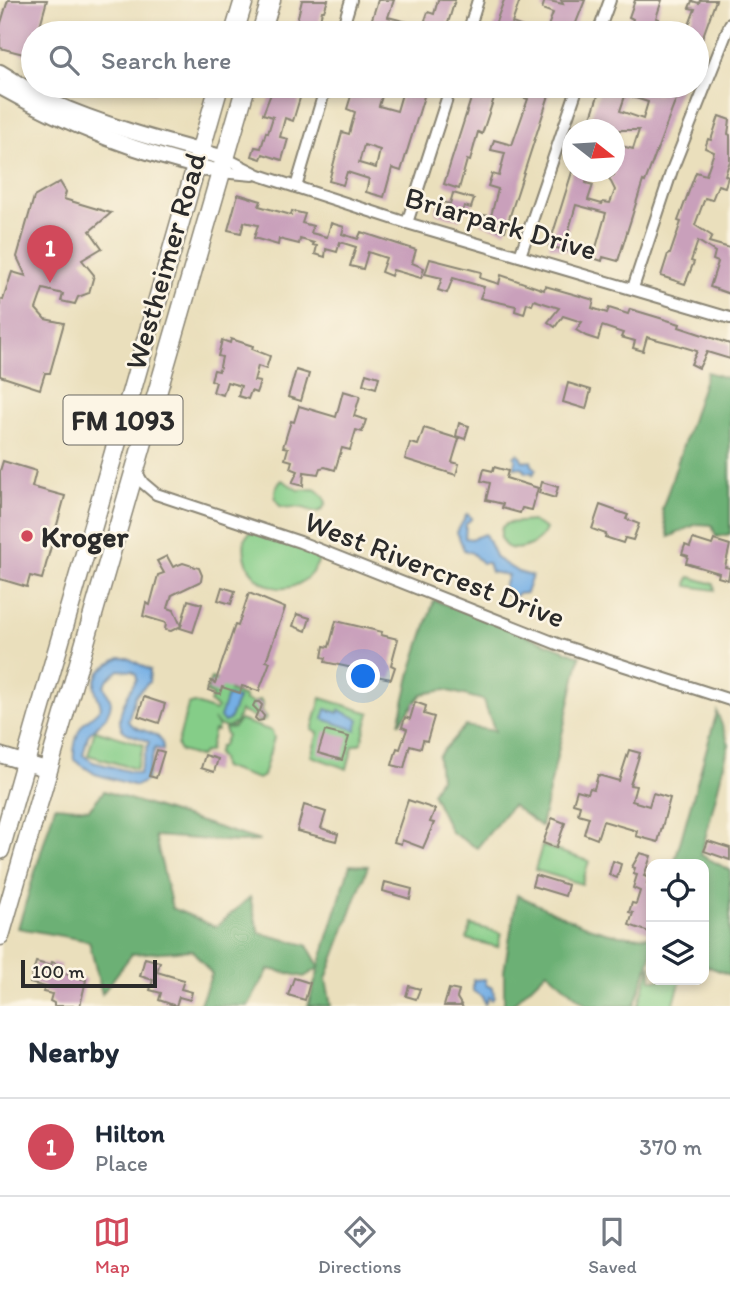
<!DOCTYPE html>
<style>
body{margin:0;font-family:Itim,sans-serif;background:#f2f2f3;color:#1f2937}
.controls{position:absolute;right:21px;bottom:21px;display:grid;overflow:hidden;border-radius:14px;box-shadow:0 4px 10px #0003}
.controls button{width:63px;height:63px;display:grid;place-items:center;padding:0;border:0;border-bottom:2px solid #e0e1e3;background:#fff;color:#1f2937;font:35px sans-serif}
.compass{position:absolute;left:562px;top:119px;width:63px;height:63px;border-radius:50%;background:#fff;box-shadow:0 4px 10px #0003;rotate:107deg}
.scale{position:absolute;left:21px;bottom:18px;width:136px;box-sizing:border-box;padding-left:7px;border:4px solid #2b2b2b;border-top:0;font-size:19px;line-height:24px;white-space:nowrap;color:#2b2b2b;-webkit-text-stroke:5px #fcf5e5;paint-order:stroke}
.you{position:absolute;left:364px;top:677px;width:24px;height:24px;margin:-18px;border:5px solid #fff;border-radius:50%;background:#1a73e8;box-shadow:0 0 0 10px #1a73e833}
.badge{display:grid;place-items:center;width:46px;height:46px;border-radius:50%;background:#d1495b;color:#fff;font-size:23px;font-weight:700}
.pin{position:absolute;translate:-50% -58px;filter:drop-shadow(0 2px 4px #0008)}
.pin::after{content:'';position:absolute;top:37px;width:24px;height:21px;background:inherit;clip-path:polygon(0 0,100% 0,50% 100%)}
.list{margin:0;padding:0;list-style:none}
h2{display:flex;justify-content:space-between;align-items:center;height:91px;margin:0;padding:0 28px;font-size:30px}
h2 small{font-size:23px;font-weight:400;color:#747a83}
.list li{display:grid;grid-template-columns:46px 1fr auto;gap:21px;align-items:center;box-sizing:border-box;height:98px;padding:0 28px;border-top:2px solid #e0e1e3}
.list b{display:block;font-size:26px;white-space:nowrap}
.list p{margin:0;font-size:23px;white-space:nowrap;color:#747a83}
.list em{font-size:23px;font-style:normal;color:#747a83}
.icon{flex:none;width:38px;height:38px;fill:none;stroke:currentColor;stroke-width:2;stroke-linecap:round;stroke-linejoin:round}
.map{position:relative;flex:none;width:730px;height:1006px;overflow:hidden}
.search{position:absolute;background:#fff;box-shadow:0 4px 10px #0003;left:21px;right:21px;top:21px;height:77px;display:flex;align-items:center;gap:18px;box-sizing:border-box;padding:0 24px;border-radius:38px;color:#747a83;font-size:26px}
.sheet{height:189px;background:#fff}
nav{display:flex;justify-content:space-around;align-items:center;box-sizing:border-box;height:98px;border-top:2px solid #e0e1e3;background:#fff;font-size:19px;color:#747a83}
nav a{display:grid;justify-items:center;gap:4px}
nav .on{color:#d1495b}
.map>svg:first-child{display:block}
.green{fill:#85cd88;stroke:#587c5a;stroke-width:2}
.forest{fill:#6cb074;stroke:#4c6e50;stroke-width:2}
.water{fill:#75afe5;stroke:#506d88;stroke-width:2;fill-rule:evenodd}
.building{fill:#c9a0bb;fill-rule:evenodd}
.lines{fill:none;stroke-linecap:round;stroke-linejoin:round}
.minor-casing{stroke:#8a8574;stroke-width:14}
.tertiary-casing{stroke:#8a8574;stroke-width:18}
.primary-casing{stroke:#8a8574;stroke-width:21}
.minor{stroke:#fff;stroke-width:10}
.tertiary{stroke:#fff;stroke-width:14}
.primary{stroke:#fff;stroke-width:18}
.poi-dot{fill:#d1495b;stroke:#fcf5e5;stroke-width:2.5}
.labels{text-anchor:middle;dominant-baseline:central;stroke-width:5;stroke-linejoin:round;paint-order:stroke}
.shield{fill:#fcf5e5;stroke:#6a6863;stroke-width:2}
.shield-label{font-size:28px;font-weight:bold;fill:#2b2b2b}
.street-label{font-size:30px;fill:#2b2b2b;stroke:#fcf5e5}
.poi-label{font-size:30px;font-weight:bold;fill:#2b2b2b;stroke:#fcf5e5;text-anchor:start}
</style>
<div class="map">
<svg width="730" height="1006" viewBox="0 0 730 1006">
<rect width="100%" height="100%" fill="#fcf5e5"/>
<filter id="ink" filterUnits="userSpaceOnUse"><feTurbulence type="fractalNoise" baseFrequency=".0143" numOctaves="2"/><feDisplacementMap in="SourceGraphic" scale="14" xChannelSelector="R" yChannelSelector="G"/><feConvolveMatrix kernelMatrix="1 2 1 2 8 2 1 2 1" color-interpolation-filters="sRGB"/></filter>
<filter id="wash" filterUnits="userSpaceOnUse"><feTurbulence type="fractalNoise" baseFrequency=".00686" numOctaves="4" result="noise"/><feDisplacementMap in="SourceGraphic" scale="28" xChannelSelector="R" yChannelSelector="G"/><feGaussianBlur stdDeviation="1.57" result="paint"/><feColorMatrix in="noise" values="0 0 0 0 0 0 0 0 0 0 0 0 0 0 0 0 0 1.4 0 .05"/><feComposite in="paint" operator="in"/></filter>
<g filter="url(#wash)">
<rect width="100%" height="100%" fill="#eadfbc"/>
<g class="green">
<path d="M282,480L298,490L315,489L324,497L326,503C319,517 315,511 303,508C296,506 288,509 280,506C273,497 273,489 282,480Z"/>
<path d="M532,521L546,529C536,553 493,558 502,527L508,523Z"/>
<path d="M252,530L317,553L320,557C302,609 237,591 245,538Z"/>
<polygon points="690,577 714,584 715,590 687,586 688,579"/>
<polygon points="211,678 231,685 230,691 245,697 244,700 253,703 260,700 263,704 261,711 266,717 264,721 258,722 254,717 240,711 236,723 226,728 218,725 213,719 218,727 217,731 214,730 209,751 202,753 200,757 180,751 177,746 188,705 194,703 215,711 217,708 210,703 213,695 206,692"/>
<polygon points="321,698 370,713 361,743 353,746 347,769 311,756 318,733 312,730"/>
<polygon points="240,720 272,731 274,738 263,776 258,779 222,767 221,758 217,754 220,746 223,745 227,735 225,733 225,729 234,727"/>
<polygon points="95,730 144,745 136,769 88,755"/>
<polygon points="542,846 589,861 582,884 535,870"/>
<polygon points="471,925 501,933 498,947 467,939"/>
<polygon points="651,965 651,980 681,980 673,1006 638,1006"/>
</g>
<g class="forest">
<polygon points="707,372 730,379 730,534 716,537 712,525 697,524 669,537 662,510"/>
<polygon points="434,600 580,656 541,826 512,805 477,848 451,832 432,793 440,778 438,756 465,726 495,731 483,700 445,690 422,694 399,724 411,672"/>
<polygon points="717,712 729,744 701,855 730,870 730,975 704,965 704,864 674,864"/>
<polygon points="104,791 260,841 238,842 155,836 172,908 216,927 250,897 259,933 307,945 319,966 350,865 368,866 326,979 331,1006 308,1006 319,968 304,977 269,969 248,1006 199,1006 212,974 192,950 132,954 102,994 89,941 18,928 55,806 89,809"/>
<path d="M517,895C560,914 603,941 651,936V957L634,1006H587L547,971L511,1006H504V971Z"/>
</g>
<g class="water">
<polygon points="518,453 523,461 531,461 532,465 536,469 533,475 531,472 526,473 522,467 514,468 516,460 514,457"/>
<polygon points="467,514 472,518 466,524 465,538 471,539 485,534 496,558 518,572 532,576 526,593 517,594 514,597 506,594 503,590 508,575 491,572 488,563 482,563 472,553 464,550 457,532"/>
<path d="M120,658H128L150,670L149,682L135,696L128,721C138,735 164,728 163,750L155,748L146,780L136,786L95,774L74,760C73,751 76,735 81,727C86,719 96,715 101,707C100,701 97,696 95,689C93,673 108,664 120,658ZM119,670L132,671L136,674L137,679C130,689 113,719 123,730C129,736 141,737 149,742L139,774L93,762L83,755L88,735L106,717L110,708L111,702L104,685L108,679Z"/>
<polygon points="227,696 238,699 229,720 224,722 220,717"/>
<polygon points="326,709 338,713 339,710 359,719 356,730 323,719"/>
<polygon points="485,979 486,985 493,988 494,997 492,1000 489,997 485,1004 482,997 473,991 473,980"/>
</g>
<g id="blocks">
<g class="building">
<polygon points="8,0 47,0 38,33 33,33 31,56 0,48 0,26"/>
<polygon points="302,0 328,0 324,11 322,11 317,33 294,33"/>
<polygon points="378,0 394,0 388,17 423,26 428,12 434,14 438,0 455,0 445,33 414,33 402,30 401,33 387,30 386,33 375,33 377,27 370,25"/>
<polygon points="504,0 520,0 512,23 539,33 492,33"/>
<polygon points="545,0 563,4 561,0 585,0 572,33 559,33 547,29 553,13 542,9"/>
<polygon points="635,0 662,0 656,18 659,19 657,33 628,33 633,19 629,17"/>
<polygon points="700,0 716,0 698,50 697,33 686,33 695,9 689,8 692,1 699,3"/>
<polygon points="134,86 156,86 154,93 134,88"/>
<polygon points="274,86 303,88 293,121 285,118 280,137 288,139 282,160 263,154 261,159 252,156 255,147 261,148 266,132 268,133 273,117 263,114"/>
<path d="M351,86H385L379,106L397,111L404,87L425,93L401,171L392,168L384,197L366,192L369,179L347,172L343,185L329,181L342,132L349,134L355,112L347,109L351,96L349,95ZM364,145L380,150L376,168L359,163Z"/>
<polygon points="475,86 552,86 505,231 481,224 484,215 491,216 498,189 488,186 492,174 499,176 505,153 491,150 494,140 512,145 528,99 497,89 482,134 478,132 470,161 467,160 459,189 444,184"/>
<polygon points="601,86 616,86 627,90 620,111 643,119 648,102 626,95 629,86 658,95 662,86 681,86 645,182 643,181 618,261 603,257 602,261 593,258 606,213 576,205 566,240 575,242 572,252 549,246 572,172 589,172 586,183 593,185 588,200 602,204 603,202 610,203 615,190 609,178 614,175 614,144 633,149 639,130 587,130"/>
<polygon points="719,116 730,120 728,134 730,135 730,161 725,175 728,177 725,187 718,185 712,200 705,198 695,225 712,236 709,242 730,248 730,294 710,287 718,262 713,260 715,252 698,241 691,261 694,262 685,284 661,276 668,254 670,254 681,222 678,221 696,172 706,175 714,152 705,148 708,139 711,140"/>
<polygon points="60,182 66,192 64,199 111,213 90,231 102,248 82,260 94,275 89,293 78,297 75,304 61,301 63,294 43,289 36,309 45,319 64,323 50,373 45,373 40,389 0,376 0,299 3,300 12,272 26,276 17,257 34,197"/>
<polygon points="453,193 474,199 471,208 464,206 460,220 435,213 439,201 450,204"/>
<polygon points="238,194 261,201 259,206 291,215 292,211 305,214 302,223 313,226 311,233 327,237 331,223 344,227 342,234 358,239 361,232 416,250 412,263 424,268 421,278 393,270 391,276 381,272 386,258 368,252 363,269 350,266 356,247 340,242 337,252 326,249 325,257 315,254 317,246 313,245 314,243 300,239 299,244 279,239 278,245 254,238 258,225 244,222 241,233 228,230"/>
<polygon points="430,259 481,272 480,278 499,284 501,275 544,290 545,286 594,300 592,308 607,313 609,308 628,314 630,309 680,324 679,327 730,344 730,359 707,352 699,368 691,364 697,351 674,344 647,337 643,351 633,348 635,341 621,337 623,333 602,326 598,340 586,336 576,330 582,322 563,316 555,327 548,322 559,308 534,300 532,305 527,303 524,314 515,311 516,306 480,298 484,287 453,278 447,293 438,290 442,278 425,274"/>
<polygon points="231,339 253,346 252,349 270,356 266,369 258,366 254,381 260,382 256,393 251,391 248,399 238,396 241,386 227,382 223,395 213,392 216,382 211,380 214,370 219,371 222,357 218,356 222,340 230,343"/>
<polygon points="296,370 309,374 301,401 288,397"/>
<polygon points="366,373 379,377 376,388 363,384"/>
<polygon points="568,383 591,390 586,409 563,402"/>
<polygon points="343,391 360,396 354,416 366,420 362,432 356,430 350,450 342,448 335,470 325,467 320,468 318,474 304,472 303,486 292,483 298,471 290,468 292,461 285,459 288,448 283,447 291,421 294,422 299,406 336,417"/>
<polygon points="459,423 469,426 465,439 456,436"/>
<polygon points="424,428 459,439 452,462 459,464 456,475 405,459 410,443 418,445"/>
<polygon points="3,461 36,471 32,487 65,496 42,579 30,576 27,587 0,579 0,471"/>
<polygon points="494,467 508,471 506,478 538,488 532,510 522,508 520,513 502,508 503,504 486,500 490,483 481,481 484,469 493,471"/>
<polygon points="542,482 558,487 555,498 539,493"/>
<polygon points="600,505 628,515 626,519 639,524 633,540 625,538 623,543 605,537 606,534 592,529"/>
<polygon points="693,539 712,545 714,540 730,545 725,567 730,568 728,580 718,577 719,573 686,563 688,556 682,554 685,545 690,547"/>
<polygon points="167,556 173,567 183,563 199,568 202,575 201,581 172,595 168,608 174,610 181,626 188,600 202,604 193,632 180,628 181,626 171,631 165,630 166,623 143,616 146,603 150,605 158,575 164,573 157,561"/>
<polygon points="222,587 235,591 231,604 218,600"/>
<polygon points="249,593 285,608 266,661 270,662 259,691 242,686 240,693 222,687 220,694 208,690 211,681 215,683 235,625 238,626"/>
<polygon points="297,614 310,618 306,631 293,626"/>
<polygon points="336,621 382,632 381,635 398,639 391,665 395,667 391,679 376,676 376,673 325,662 326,658 322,657 324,646 329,647"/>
<polygon points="144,697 165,704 159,723 138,716"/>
<polygon points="255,702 259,702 262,705 260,711 264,716 263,720 258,721 255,718 258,711 253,706"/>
<polygon points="415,702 426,706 424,714 434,717 427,741 423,740 421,748 410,745 404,768 392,765 397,748 400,749 407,729 402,727 405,717 410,719"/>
<polygon points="325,731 349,737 342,760 318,753"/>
<polygon points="157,750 164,752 156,778 149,776"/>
<polygon points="629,750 640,753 630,785 636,786 632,801 649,806 653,793 670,798 658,842 636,836 637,831 603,821 597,839 584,834 589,817 578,814 580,805 573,803 577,790 588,793 590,788 594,789 598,775 619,781"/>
<polygon points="205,755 218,759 214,772 201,768"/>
<polygon points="408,800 435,809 430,822 434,823 423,848 402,840 401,844 394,842"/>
<polygon points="304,805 326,812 321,828 338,834 336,841 297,831"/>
<polygon points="552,818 565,823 556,848 543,843"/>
<polygon points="708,841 730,848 730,860 704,851"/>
<polygon points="640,853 651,856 644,876 649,878 647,884 651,885 651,925 649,932 629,925 633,913 629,912 632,903 636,904 640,891 633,888 637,875 633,874 635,868 632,867"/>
<polygon points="613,861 621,864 617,878 609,875"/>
<polygon points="535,875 568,885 565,896 532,886"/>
<polygon points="385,882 412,889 410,899 383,891"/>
<polygon points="145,958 160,962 157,972 184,980 181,989 192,992 190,1000 179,997 176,1006 159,1000 161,993 150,990 153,980 140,976"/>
<polygon points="36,962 51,966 52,962 61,965 59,972 86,980 80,1006 54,1006 54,1003 50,1001 52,994 43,992 45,987 30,983"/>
<polygon points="294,978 310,983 305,1000 288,995"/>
<polygon points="409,986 420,989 416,999 406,996"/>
<polygon points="449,989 459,991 457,998 462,1006 444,1006"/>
</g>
</g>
</g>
<g filter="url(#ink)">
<use href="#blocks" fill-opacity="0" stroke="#8a8574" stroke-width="2"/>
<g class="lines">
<g class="minor-casing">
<g id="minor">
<polyline points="341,33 351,0"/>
<polyline points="468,33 478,0"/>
<polyline points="598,33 610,0"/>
<polyline points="225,158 259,175 407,223 730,318"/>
<polyline points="220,172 253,175"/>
<polyline points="296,187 326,86"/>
<polyline points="407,223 451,86"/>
<polyline points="520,256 578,86"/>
<polyline points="633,288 672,170 730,24"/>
<polyline points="134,468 143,483 156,494 300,542 560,645 730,700"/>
</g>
</g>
<g class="tertiary-casing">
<g id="tertiary">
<path d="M0,72C17,82 33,94 51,102C107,127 166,142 225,158"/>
<path d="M0,87C73,128 139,153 220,172"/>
<polyline points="0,755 49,770"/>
</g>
</g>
<g class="primary-casing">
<g id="primary">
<polyline points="234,33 244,0"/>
<polyline points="261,33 271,0"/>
<polyline points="0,850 219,86"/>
<polyline points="0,936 246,86"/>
</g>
</g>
<use href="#minor" class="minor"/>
<use href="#tertiary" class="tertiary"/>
<use href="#primary" class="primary"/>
</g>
</g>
<circle class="poi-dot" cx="27" cy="536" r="7"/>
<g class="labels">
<rect class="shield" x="63.5" y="395.5" width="119" height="49" rx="5"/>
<g class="shield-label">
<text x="123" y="420">FM 1093</text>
</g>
<g class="street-label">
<text transform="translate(501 223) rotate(16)">Briarpark Drive</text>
<text transform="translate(165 261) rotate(-74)">Westheimer Road</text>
<text transform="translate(435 569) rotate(21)">West Rivercrest Drive</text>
</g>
<g class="poi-label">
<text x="41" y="536">Kroger</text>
</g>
</g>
</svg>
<div class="controls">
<button><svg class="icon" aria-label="locate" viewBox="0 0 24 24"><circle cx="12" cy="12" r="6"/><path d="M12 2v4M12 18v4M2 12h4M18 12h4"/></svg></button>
<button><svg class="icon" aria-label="layers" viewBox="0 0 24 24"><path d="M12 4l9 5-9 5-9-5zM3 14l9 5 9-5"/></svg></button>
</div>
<svg class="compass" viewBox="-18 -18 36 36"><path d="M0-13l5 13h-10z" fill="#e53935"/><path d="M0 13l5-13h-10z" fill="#747a83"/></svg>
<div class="scale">100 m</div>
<div class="you"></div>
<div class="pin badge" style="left:50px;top:283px">1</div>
<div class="search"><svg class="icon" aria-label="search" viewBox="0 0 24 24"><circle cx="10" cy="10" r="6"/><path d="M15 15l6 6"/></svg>Search here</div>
</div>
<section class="sheet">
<h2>Nearby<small></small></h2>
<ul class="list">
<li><span class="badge">1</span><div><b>Hilton</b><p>Place</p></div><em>370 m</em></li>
</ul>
</section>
<nav>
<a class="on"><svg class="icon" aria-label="map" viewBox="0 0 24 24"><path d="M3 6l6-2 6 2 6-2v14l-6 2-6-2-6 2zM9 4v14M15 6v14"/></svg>Map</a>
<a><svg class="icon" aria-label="directions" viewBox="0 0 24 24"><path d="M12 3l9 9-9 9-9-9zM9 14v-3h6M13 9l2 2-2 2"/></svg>Directions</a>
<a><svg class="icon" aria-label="saved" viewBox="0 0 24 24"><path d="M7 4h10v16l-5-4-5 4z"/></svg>Saved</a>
</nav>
